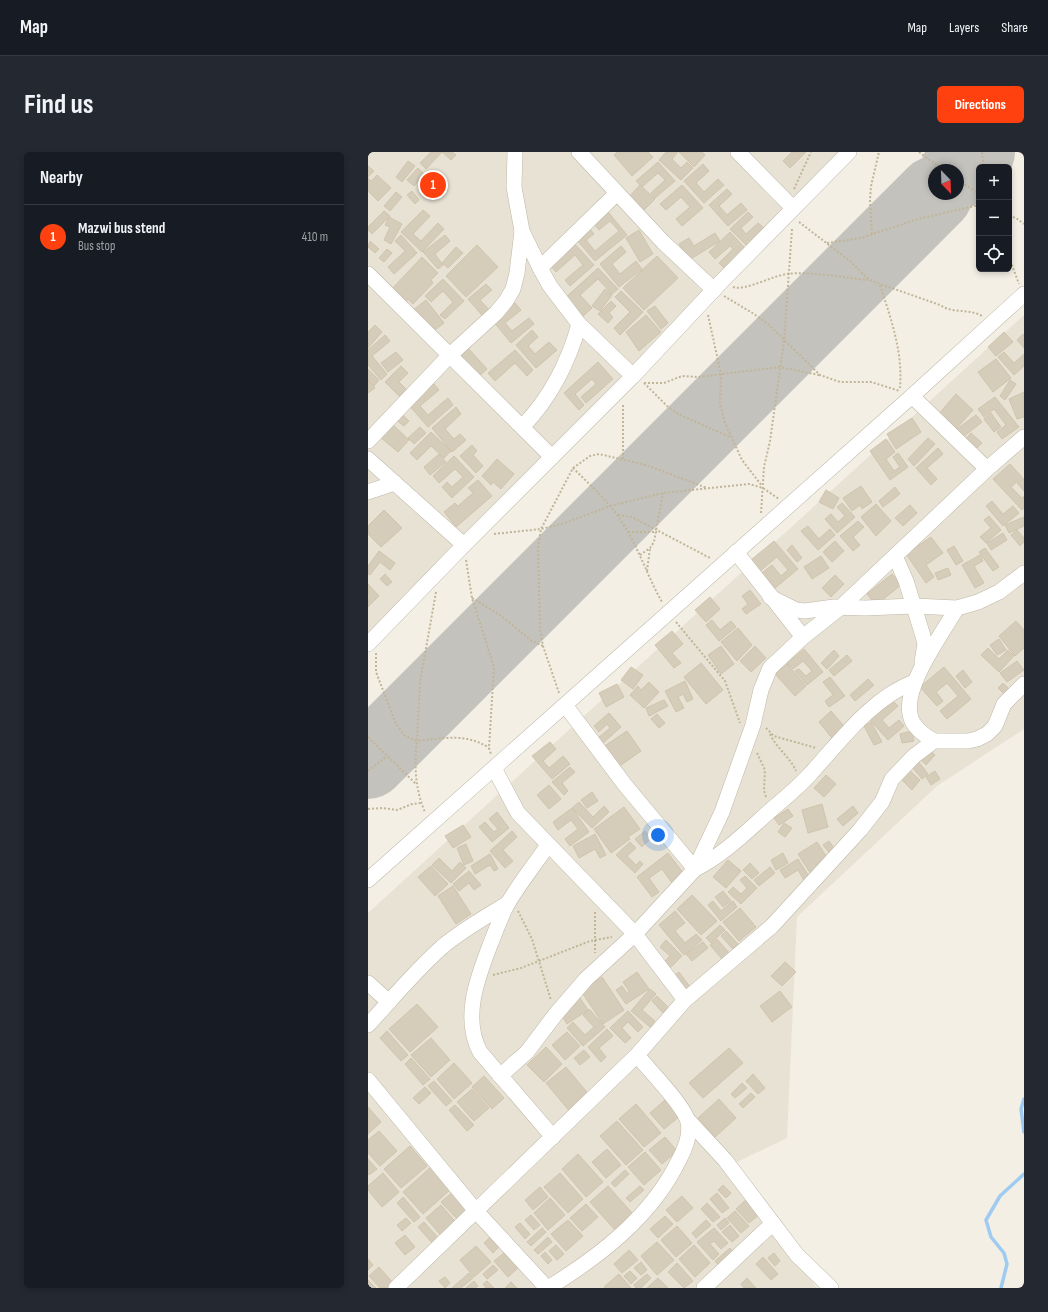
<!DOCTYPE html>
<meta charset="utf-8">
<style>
body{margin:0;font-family:"Sofia Sans Condensed",sans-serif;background:#242831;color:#f1f3f6}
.controls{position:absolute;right:12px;top:12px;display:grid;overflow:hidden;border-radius:6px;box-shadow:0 2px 6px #0003}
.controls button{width:36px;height:36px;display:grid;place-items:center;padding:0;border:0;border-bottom:1px solid #363941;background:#171b24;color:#f1f3f6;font:20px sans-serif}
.compass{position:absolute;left:560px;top:12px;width:36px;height:36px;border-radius:50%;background:#171b24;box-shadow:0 2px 6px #0003;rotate:157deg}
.you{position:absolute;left:290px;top:683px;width:14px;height:14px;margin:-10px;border:3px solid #fff;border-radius:50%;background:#1a73e8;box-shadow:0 0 0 6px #1a73e833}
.badge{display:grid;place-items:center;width:26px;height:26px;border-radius:50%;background:#ff4110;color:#fff;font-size:13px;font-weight:700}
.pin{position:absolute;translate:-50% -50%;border:2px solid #fff;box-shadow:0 1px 4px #0006}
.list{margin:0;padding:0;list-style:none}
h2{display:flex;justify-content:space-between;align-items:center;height:52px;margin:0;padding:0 16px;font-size:17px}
h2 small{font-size:13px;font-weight:400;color:#9ea1a6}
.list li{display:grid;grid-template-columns:26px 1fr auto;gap:12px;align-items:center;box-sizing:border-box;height:64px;padding:0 16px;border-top:1px solid #363941}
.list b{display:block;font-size:15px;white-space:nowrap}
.list p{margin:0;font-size:13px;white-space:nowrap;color:#9ea1a6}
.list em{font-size:13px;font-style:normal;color:#9ea1a6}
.icon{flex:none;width:22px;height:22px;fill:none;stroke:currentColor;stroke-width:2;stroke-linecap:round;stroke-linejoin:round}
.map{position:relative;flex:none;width:656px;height:1136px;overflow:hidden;border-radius:6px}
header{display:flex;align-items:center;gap:24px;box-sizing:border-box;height:56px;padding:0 20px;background:#171b24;border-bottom:1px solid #363941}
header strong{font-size:19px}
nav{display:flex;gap:22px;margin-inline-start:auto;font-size:14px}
.intro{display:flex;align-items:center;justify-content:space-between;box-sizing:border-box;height:96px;padding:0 24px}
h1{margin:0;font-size:28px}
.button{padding:10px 18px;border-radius:6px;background:#ff4110;color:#fff;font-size:14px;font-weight:700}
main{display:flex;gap:24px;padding:0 24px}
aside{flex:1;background:#171b24;border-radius:6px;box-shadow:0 2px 6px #0003}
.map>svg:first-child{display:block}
.residential{fill:#e7e2d3}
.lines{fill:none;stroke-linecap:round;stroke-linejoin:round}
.stream{stroke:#9fcbf2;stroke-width:3.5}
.runway{stroke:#c4c2bd;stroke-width:76}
.building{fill:#d5ccba;stroke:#d0c4ad}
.minor-casing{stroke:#bfb8a7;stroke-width:16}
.path{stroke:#c1b598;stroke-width:2;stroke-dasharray:2 2;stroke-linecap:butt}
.minor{stroke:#fff;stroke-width:15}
</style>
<header>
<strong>Map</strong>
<nav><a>Map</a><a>Layers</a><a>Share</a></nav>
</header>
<div class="intro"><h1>Find us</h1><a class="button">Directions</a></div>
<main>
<aside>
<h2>Nearby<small></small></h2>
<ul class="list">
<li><span class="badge">1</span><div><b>Mazwi bus stend</b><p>Bus stop</p></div><em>410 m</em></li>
</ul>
</aside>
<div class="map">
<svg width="656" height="1136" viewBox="0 0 656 1136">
<rect width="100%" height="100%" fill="#f3efe5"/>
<g class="residential">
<polygon points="0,0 483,0 0,487"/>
<polygon points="656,163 656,577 569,634 429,765 419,986 361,1014 449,1136 0,1136 0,761"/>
</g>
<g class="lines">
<g class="stream">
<polyline points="656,947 653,957 656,980"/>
<polyline points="633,1136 639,1112 636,1101 623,1085 618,1068 632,1044 656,1022"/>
</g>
<g class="runway">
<polyline points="590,19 609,0"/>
<polyline points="0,609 567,42"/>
</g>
</g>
<g class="building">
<polygon points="63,0 84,0 88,3 83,8 74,0 58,17 52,11"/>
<polygon points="249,0 280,0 285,5 264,24 246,3"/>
<polygon points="298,0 310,0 304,7 313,16 319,10 325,16 313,28 291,8"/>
<polygon points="311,0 334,0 337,3 326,15"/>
<polygon points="424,0 438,0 422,16 415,9"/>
<polygon points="40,9 47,14 34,30 28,25"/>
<polygon points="290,10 307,29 287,46 283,41 297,28 290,21 274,35 268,29"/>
<polygon points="335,12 341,19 328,31 336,40 350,27 356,33 336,51 316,29"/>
<polygon points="0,14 6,19 0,25"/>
<polygon points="50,16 56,22 46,34 39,28"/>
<polygon points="9,23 23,36 10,49 0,39 0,26 3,29"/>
<polygon points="272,33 287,47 276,58 261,45"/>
<polygon points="314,33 335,56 314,74 308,67 322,55 313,45 298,58 292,52"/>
<polygon points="359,37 364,42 351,54 359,63 373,51 379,58 360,74 341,53"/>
<polygon points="44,39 51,48 47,52 39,43"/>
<polygon points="28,40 34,45 22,59 16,54"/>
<polygon points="55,58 62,64 45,82 53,89 70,71 76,77 54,100 33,80"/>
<polygon points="16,59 22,64 4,82 0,78 0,75"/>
<polygon points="240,60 259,83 227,109 208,87 221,76 226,82 218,88 227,99 251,79 242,69 231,78 226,72"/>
<polygon points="380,60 385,65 373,76 378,82 390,71 396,76 379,94 362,77"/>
<polygon points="21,65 34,72 23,92 16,88 22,75 17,73"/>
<polygon points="271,78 285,102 272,110 258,86"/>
<polygon points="362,80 377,96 356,116 351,111 365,97 362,94 347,107 341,100"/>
<polygon points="347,81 352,89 321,108 311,92 321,86 326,94"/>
<polygon points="33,83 49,101 26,122 20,115 37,99 27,89"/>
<polygon points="77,83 82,89 67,102 75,113 70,117 55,100"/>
<polygon points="2,89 11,97 7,101 0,95"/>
<polygon points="206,91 226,113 202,134 197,128 215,113 207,103 188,120 182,113"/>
<polygon points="109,93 130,115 98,145 78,124"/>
<polygon points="253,94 258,100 244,112 252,122 268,109 274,117 251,135 232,112"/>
<polygon points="88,95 95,101 80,116 74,111"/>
<polygon points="19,97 24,101 16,110 11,106"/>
<polygon points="289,104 310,126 276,158 255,136"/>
<polygon points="54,105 70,121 63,128 65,131 45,152 40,147 36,152 22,139"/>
<polygon points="230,116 250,137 244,142 230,127 212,143 224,156 213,166 196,147"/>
<polygon points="75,127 96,149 77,167 72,163 85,150 75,139 63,150 57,144"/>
<polygon points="118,132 124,138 112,148 126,163 119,169 100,147"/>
<polygon points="237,137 244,143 232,159 224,154"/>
<polygon points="253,139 275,160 252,183 246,176 262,160 247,145"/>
<polygon points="58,148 76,171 63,181 45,158"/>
<polygon points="243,149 248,154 241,161 245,165 240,171 230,162"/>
<polygon points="147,151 153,158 137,171 144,179 161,166 166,172 143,191 125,169"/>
<polygon points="287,154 300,171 293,177 279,159"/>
<polygon points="278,163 293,180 271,199 258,180"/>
<polygon points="7,173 14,180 0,196 0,180"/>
<polygon points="164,178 170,185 160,194 167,202 181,190 189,198 168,216 148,193"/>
<polygon points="636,180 645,190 628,204 620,195"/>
<polygon points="655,182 656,183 656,196 649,188"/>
<polygon points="17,183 22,189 4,204 19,222 13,228 0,213 0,198"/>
<polygon points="100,196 119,217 108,227 89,205"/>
<polygon points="147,198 165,218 159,224 147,211 127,229 120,221"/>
<polygon points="28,200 35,208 20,220 13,211"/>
<polygon points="636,200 646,211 656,202 656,214 646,223 630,205"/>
<polygon points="628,207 643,226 625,240 610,220"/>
<polygon points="230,210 245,227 218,251 213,245 228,232 224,227 207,242 216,253 211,258 196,241"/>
<polygon points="33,214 40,221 31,230 44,243 37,250 17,230"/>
<polygon points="0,217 11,228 6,234 0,228"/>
<polygon points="642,228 648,232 637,248 632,244"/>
<polygon points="1,229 7,236 0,241 0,230"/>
<polygon points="65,231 71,238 52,254 60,263 80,246 85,253 60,275 40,252"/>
<polygon points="656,240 656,265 649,267 641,247"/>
<polygon points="588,242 605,258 586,279 569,264"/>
<polygon points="627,245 651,275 634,287 629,280 638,273 626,257 616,265 610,257"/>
<polygon points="88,255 93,262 77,277 86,287 92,282 98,288 84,300 64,276"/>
<polygon points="623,261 633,275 626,280 616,267"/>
<polygon points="34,262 41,269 36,274 28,268"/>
<polygon points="608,263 614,270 591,288 585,280"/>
<polygon points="544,266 553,280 528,297 519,282"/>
<polygon points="24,272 41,288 30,300 12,285"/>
<polygon points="52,275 58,281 46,292 40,286"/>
<polygon points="63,280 83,299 76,306 63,294 49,308 42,301"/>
<polygon points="603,281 614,291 604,301 594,291"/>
<polygon points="560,286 567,292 546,314 540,307"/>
<polygon points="518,287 527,300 518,307 526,319 532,315 525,305 530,301 540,315 522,328 502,299"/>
<polygon points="104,293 109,299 105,303 115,314 108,321 92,304"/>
<polygon points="570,296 575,302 559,316 569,327 563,333 548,316"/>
<polygon points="71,302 78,310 62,323 56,315"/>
<polygon points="86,304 106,325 84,346 74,335 79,330 84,335 95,325 87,317 71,331 65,324"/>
<polygon points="129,307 146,322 133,337 125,330 123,333 114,324"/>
<polygon points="642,312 654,325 643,335 654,346 656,344 656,356 654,358 625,327"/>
<polygon points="655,326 656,327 656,339 649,331"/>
<polygon points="110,328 124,344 88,375 76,360 87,351 90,354 105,341 100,336"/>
<polygon points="493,334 504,350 494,357 492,353 484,359 475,346"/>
<polygon points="527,335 532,342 515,355 511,349"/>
<polygon points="458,338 471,346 465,357 451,350"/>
<polygon points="624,349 635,362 645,354 651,361 635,374 618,354"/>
<polygon points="474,351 487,365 469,381 457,367 463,362 470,370 477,364 469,355"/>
<polygon points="508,352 523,369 508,384 493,365"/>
<polygon points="542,353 549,361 535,374 527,366"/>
<polygon points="16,358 34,376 13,395 0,382 0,374"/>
<polygon points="621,364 633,378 618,391 612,385 623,376 616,368"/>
<polygon points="656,365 656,374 641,381 637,373"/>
<polygon points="490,369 496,375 485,385 492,393 485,399 472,384"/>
<polygon points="440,374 451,387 462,377 467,383 450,398 433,379"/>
<polygon points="649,378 656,386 656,390 652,394 643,383"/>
<polygon points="635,381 639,388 623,398 619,391"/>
<polygon points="563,385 575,401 558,413 566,425 558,431 538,402"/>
<polygon points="406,389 430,417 407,436 394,421 404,413 413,424 420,418 409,405 392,419 383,408"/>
<polygon points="467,389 476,399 464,410 455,400"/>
<polygon points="424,393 434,406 429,410 419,398"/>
<polygon points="586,394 595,409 588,413 579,398"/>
<polygon points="617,396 631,415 625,419 611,400"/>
<polygon points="11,399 27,411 22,418 12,410 2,423 0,422 0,414"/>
<polygon points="612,403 615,409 606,414 616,431 607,436 594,413"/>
<polygon points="453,404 461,416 444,427 436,415"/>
<polygon points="580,416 583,423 570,428 567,421"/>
<polygon points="17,422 24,430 19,434 12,427"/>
<polygon points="524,422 533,433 508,453 499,442"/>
<polygon points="467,423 476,432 463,445 454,436"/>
<polygon points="0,432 11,444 0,455 1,446"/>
<polygon points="382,438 393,452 378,462 374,457 380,452 374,444"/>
<polygon points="342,445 352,457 338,470 327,458"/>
<polygon points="344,468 352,478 363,469 368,475 351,489 338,473"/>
<polygon points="648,469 656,478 656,496 647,504 631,484"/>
<polygon points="370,476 384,493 369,509 353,490"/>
<polygon points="304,479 315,492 304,501 313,511 306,516 287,493"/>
<polygon points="631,487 638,498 629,503 622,493"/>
<polygon points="353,494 366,512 353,522 340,503"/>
<polygon points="387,494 398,506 383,520 372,509"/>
<polygon points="620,496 631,507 640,498 646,504 631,520 613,503"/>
<polygon points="436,497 455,520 439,533 427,519 431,517 438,524 444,519 435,509 425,517 419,511"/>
<polygon points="466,498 471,504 459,517 453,511"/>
<polygon points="479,503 484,509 466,524 461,518"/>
<polygon points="649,509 656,518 639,530 632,521"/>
<polygon points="333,511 355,538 338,552 316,525"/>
<polygon points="419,512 438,534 427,544 407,522"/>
<polygon points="263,515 275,523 265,537 253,528"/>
<polygon points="576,515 603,547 579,567 572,559 590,544 579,531 568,540 575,549 569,554 552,535"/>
<polygon points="595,518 604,530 597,536 588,524"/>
<polygon points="462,525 477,544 461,555 457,549 465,543 455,530"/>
<polygon points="500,527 506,533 487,549 482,543"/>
<polygon points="317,529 325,547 319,550 315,542 310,545 316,556 308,560 297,539"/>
<polygon points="281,530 291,540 276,556 262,543 270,534 273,538"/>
<polygon points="635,531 644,540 639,545 630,536"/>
<polygon points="249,532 256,545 238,555 231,541"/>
<polygon points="296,548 300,554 281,564 278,556"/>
<polygon points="524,548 530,554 514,568 521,576 531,568 536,574 520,588 501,567"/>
<polygon points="463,559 481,580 468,591 451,570"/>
<polygon points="241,561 253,575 235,591 230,586 242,576 239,572 231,580 226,574"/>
<polygon points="289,562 297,571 291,576 283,567"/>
<polygon points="503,570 514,590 506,593 496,574"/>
<polygon points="259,579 273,599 249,616 235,595"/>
<polygon points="544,579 546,589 534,591 532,582"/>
<polygon points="182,590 188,597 175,609 181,616 195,604 202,612 184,627 164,604"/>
<polygon points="562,598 567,603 558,613 553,608"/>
<polygon points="550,609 560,622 554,627 544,615"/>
<polygon points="202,615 207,620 194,631 200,639 196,643 184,630"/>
<polygon points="540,617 552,628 544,638 532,626"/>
<polygon points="567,619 572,627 563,633 558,625"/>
<polygon points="458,623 468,632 456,645 446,636"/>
<polygon points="181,633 193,647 181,657 169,643"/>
<polygon points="224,640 230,649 219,656 213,648"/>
<polygon points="211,650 225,665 236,654 241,660 224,676 204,656"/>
<polygon points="454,652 460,675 440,681 434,658"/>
<polygon points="485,654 490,661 475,674 469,667"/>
<polygon points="256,655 272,677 260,685 262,687 243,701 226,677"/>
<polygon points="204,656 221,680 202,694 197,687 210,677 203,668 190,678 185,670"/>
<polygon points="420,657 425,664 411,673 406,666"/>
<polygon points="129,660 141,676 124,690 111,675 117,670 126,680 130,677 121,667"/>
<polygon points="416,671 424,676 417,685 410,680"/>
<polygon points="95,673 103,685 85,696 77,684"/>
<polygon points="144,679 149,685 135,698 145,709 137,716 122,699"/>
<polygon points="277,679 283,686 274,695 267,687"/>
<polygon points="227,682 238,703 232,706 227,697 211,706 205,694"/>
<polygon points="461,689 469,700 464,704 455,693"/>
<polygon points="262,690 268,696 259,704 268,713 272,709 275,712 267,721 248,703"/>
<polygon points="449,690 460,707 443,722 430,702"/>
<polygon points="98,692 105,709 96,713 89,696"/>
<polygon points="300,701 316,722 304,731 294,717 281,726 291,740 284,745 269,725"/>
<polygon points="415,701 420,711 408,718 403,708"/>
<polygon points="122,702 130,717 126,719 122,713 107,722 103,714"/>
<polygon points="71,706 84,719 92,710 98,716 83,731 64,713"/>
<polygon points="430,707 442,726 437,730 430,718 417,726 412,718"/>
<polygon points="360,708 373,719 358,736 345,725"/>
<polygon points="382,711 391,721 384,727 375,718"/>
<polygon points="63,714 80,732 67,744 50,725"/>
<polygon points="402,715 407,721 391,734 386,728"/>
<polygon points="101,719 113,733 106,738 101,731 91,739 85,732"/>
<polygon points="377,724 389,736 373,752 360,740 365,735 373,742 379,736 372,728"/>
<polygon points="85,734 103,762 88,772 70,744"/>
<polygon points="355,739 363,749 355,755 347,745"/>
<polygon points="324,743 349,769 333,783 309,757"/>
<polygon points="345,749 353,759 365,749 369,755 353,769 340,753"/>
<polygon points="372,756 388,775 371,789 355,770"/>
<polygon points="307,759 317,771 307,779 317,791 328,782 334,788 316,803 291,773"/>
<polygon points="352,773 357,778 343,791 338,786"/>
<polygon points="358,779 370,792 365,797 353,784"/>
<polygon points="349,787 362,802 355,808 342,793"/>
<polygon points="298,788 314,804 299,819 293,813 302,804 292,795"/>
<polygon points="335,790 340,796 324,809 318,802"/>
<polygon points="417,810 428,820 414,834 403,824"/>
<polygon points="269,820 281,837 258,852 248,838 254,834 259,841 261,839 255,830"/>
<polygon points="311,820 322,835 316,840 304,825"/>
<polygon points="234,825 256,858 235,872 213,839"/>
<polygon points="282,837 288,842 274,858 287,869 282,875 263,859"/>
<polygon points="412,839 424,855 404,870 392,854"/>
<polygon points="289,844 301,856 295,861 284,849"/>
<polygon points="212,846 220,858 199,872 191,859"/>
<polygon points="49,852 70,875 42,900 21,877"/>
<polygon points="221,857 237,875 215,894 199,876 205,870 217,883 226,875 215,863"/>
<polygon points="260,859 275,875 270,880 260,870 254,876 263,886 257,891 242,876"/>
<polygon points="239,877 245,884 231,896 238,905 233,910 220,895"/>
<polygon points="19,879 40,903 33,909 12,886"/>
<polygon points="199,880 212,894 197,908 184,893"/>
<polygon points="63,886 82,908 63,925 43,903"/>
<polygon points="178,895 194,912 176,930 159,913"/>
<polygon points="361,896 375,911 335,946 321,931"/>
<polygon points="216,898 222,905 212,913 206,906"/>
<polygon points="43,906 62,927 55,933 37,912"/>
<polygon points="86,911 104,931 86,947 69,927"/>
<polygon points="198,915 223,945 203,961 178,931"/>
<polygon points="385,922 397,936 390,942 378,929"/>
<polygon points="116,924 136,946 124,957 104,935"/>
<polygon points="66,929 84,949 78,954 60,934"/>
<polygon points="374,931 379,936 367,946 363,942"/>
<polygon points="57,935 63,941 51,952 45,946"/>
<polygon points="104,937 121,956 106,969 89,950"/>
<polygon points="383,941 387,945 375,956 371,952"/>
<polygon points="351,947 368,966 347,985 330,966"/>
<polygon points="297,948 312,964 296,977 282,961"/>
<polygon points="268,952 293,981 276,995 251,967"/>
<polygon points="87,953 106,973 99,979 81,958"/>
<polygon points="0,955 13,970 0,982"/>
<polygon points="249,969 275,998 258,1013 232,984"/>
<polygon points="11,979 29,999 12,1014 0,1001 0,988"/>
<polygon points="297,985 309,999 294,1012 281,998"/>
<polygon points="42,994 59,1014 33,1036 16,1017"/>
<polygon points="239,997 253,1013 238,1026 224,1010"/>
<polygon points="277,1000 293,1018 276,1033 260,1015"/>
<polygon points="210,1002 235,1030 218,1045 194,1017"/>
<polygon points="0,1007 9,1017 1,1023 0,1022"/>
<polygon points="63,1015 83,1037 55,1062 35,1040"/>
<polygon points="257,1018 261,1022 247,1035 243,1031"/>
<polygon points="15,1021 31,1040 14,1055 0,1038 0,1034"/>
<polygon points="192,1021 215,1047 200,1061 176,1035"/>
<polygon points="355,1033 363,1041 358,1046 350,1038"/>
<polygon points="240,1034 265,1062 247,1078 222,1050"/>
<polygon points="272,1034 276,1038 262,1050 258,1046"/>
<polygon points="172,1035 180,1045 165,1058 157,1048"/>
<polygon points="85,1040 102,1059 91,1069 73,1050"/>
<polygon points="349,1041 361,1056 354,1061 342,1047"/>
<polygon points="314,1044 325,1056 309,1070 298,1058"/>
<polygon points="35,1045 52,1065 46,1070 29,1051"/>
<polygon points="182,1046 197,1063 180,1078 166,1061"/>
<polygon points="379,1047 392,1062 381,1071 368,1057"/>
<polygon points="339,1051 352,1065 345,1070 333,1057"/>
<polygon points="218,1052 230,1065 214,1079 202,1066"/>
<polygon points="73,1053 90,1073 75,1086 58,1066"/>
<polygon points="367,1059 381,1074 373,1081 359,1066"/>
<polygon points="163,1063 172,1073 166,1078 157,1068"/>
<polygon points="297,1064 305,1072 290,1086 282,1077"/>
<polygon points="38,1066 43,1071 34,1079 29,1073"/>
<polygon points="357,1066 361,1071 353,1078 349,1073"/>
<polygon points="200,1068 215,1084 198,1099 183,1082"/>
<polygon points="338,1068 343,1073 328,1086 324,1081"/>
<polygon points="56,1070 72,1088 66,1093 50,1075"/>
<polygon points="152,1071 162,1082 157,1087 147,1075"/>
<polygon points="362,1073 371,1084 364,1090 354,1080"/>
<polygon points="309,1074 324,1091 308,1105 293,1088"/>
<polygon points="174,1076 178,1080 163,1094 159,1090"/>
<polygon points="346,1076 360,1091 353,1097 346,1089 342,1092 351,1102 345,1108 329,1090"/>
<polygon points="37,1083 47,1095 37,1103 27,1091"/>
<polygon points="122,1085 131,1095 125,1101 116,1091"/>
<polygon points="180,1085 184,1090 170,1102 166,1098"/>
<polygon points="289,1090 306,1108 289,1123 273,1104"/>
<polygon points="188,1093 196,1102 189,1108 181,1099"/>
<polygon points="326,1093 342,1111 327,1125 311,1107"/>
<polygon points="108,1094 123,1110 106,1125 92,1108"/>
<polygon points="362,1096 368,1102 353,1116 347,1109"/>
<polygon points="261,1098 270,1108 254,1121 246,1112"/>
<polygon points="177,1100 184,1108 180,1112 173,1104"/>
<polygon points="136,1101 150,1116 140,1125 126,1109"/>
<polygon points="406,1101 412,1109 407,1114 400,1106"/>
<polygon points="395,1105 410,1122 403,1128 388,1112"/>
<polygon points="0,1107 5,1113 0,1118"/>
<polygon points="273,1110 279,1118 273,1123 266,1116"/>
<polygon points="309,1111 325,1129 316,1136 300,1120"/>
<polygon points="125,1113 130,1118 119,1127 115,1122"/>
<polygon points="11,1115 27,1133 24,1136 12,1136 1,1124"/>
<polygon points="262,1119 269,1126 263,1132 256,1124"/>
<polygon points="101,1121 105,1126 93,1136 84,1136"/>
<polygon points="251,1122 263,1136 238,1136 236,1135"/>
<polygon points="279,1122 283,1126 273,1136 268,1136 266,1133"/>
<polygon points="77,1125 82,1131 77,1136 71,1129"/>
<polygon points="290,1126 300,1136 279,1136"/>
<polygon points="379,1126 388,1136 376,1136 373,1132"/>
<polygon points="0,1128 8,1136 0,1136"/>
<polygon points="106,1129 110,1134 107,1136 98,1136"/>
<polygon points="119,1129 126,1136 118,1136 115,1132"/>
<polygon points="143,1130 149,1136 137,1136"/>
</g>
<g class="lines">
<g class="minor-casing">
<g id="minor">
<polyline points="147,0 146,35 154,79 172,116 182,134 211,172 265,224"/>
<polyline points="211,0 295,90 346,138"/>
<polyline points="370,0 425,56"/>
<polyline points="172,116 249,41"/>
<polyline points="0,122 184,305"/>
<polyline points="544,244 619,317"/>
<path d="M154,275C182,247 201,209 211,172"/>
<polyline points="0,289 82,203 128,161 138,149 145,137 149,121 154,79"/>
<polyline points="0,307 96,393"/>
<polyline points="0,340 27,331"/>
<polyline points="368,400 435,485"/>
<polyline points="527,404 538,429 555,484 557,492 554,510"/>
<polyline points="402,445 428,458 437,459 466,455 497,456 546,454 589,456 610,450 631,440 656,421"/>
<polyline points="0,492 96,393 265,224 353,130 481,0"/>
<path d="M197,553L257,633L327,717C357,702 379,679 404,657C418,645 432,634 444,620C474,587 504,546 546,530"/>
<path d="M566,589C556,583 544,575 542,562C536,533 574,482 589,456"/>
<polyline points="126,616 150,661 267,782 317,848"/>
<path d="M180,693C167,712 152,731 140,751C134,762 129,775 124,788C111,822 93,864 112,900L185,985"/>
<polyline points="0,728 544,244 656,142"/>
<polyline points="0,831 21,850"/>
<path d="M0,873C24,847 47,819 74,795C94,778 118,765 140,751"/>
<polyline points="132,924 159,900 187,863 218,827 267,782 327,717 354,660 385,573 393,538 402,516 435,485 473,455 619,317 656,285"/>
<polyline points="0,928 108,1059 179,1136"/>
<polyline points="320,968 357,1008 429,1103 463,1136"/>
<polyline points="28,1136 269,903 317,848 404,774 492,678 514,650 524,627 546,604 566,589 600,589 609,587 619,582 627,574 636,552 656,532"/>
<path d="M180,1136C232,1104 284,1064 311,1008C317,997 323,983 320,970C317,954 280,917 269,903"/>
<polyline points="336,1136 405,1071"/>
</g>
</g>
<g class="path">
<polyline points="551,0 575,18"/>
<polyline points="614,0 616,15"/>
<polyline points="590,28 611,42"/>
<polyline points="426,37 443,0"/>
<polyline points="641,64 648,66 656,72"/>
<path d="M431,70L482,109L501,128L572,153C585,162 600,156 614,164"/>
<polyline points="504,82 502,48 503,34 511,0"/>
<polyline points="459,91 493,86 550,67 611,53"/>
<polyline points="641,105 651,132"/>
<path d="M512,133C523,167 535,200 532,236"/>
<path d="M365,135C378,139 403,124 419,122C440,119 478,126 500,128"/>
<polyline points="356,144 386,162 400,172 452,223 472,230 503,230 532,239"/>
<polyline points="340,163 353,222 352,252 357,271 374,308 394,334"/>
<polyline points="276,231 296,231 314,224 330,225 412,215 451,223"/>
<polyline points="276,231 299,254 310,262 362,285"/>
<polyline points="255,307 255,253"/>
<path d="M205,316C220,331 237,346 249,363C269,390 278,422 294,450"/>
<polyline points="393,361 396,315 402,289 416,189 424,77"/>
<polyline points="250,363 264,365 342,406"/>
<polyline points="260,380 289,380"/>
<polyline points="126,382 173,377 197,371 242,354 295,341 381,332 395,336 411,347"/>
<polyline points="272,403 282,396 286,390 295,341"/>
<polyline points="98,408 104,446 126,515 121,596 123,602"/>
<polyline points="279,419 282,396"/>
<path d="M68,440L52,530L49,589C75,586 99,581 121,596"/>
<polyline points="104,446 132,463 164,489 175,494"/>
<polyline points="308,470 357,529 372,571"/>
<path d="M8,501V520L28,572L36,583L49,589C46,613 47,637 57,660"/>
<polyline points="191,541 175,494 172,477 170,395 173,377 205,316 222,304 231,302 278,313 339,336"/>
<polyline points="398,576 406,584 448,596"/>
<path d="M402,582C409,597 422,605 428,619"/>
<polyline points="0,585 48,632"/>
<polyline points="389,601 397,618 396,638 398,645"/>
<polyline points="0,619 19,604"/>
<polyline points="0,657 15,656 29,658 44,652 53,651"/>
<polyline points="150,759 164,787 183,848"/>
<polyline points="227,760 227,801"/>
<polyline points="125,823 153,816 222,789 244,785"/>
</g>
<use href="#minor" class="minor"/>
</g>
</svg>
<div class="controls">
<button>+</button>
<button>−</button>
<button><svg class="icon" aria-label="locate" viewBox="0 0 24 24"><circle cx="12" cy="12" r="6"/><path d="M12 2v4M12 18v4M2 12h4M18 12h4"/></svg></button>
</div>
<svg class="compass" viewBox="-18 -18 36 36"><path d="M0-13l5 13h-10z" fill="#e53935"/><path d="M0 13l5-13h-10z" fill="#9ea1a6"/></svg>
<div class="you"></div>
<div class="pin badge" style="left:65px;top:33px">1</div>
</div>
</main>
